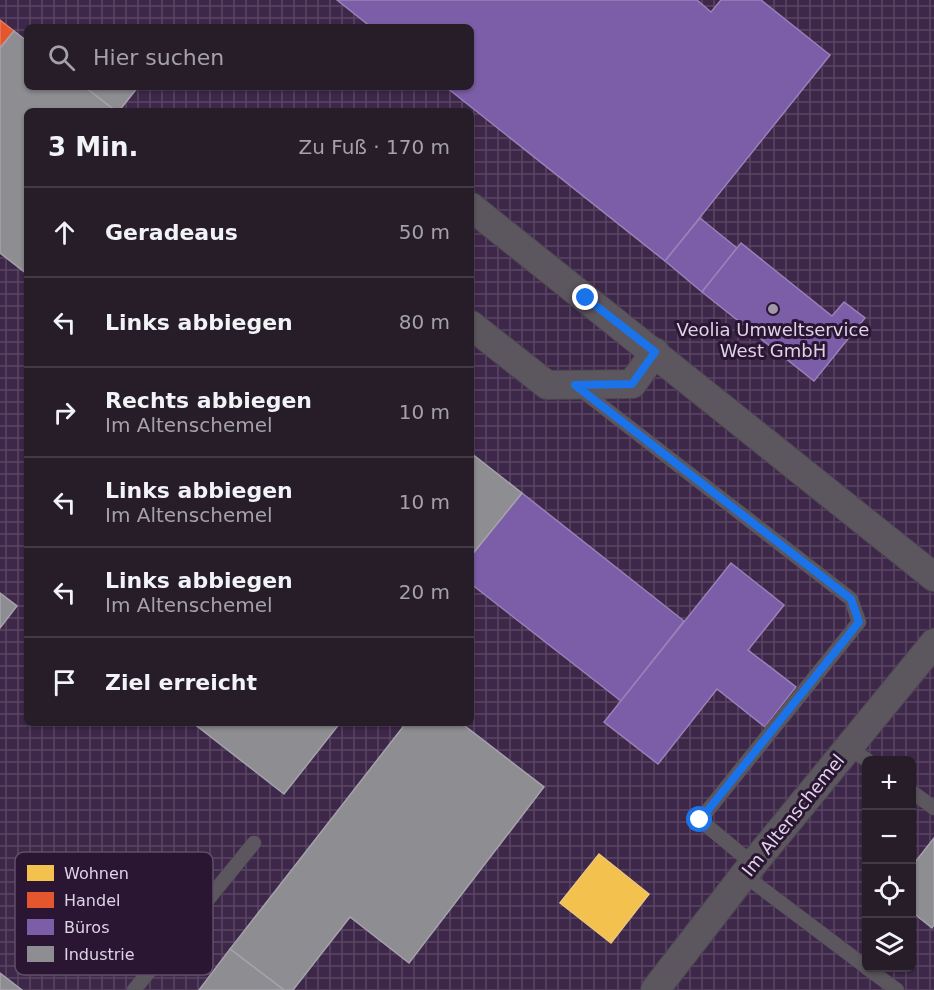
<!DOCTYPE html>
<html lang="de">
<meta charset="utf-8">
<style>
body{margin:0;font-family:"DejaVu Sans",sans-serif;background:#322a35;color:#f1f3f6}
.controls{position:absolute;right:18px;bottom:18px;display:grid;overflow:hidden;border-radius:9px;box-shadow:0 2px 4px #0004}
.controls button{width:54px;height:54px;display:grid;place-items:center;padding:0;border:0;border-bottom:2px solid #423b46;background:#261d29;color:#f1f3f6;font:30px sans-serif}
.stop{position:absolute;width:18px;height:18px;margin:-14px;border:4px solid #1a73e8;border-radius:50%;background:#fff}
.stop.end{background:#1a73e8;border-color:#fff;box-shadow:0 2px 6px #0008}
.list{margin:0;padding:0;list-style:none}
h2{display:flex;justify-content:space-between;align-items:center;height:78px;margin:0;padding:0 24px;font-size:26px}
h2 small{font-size:20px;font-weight:400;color:#a4a2a8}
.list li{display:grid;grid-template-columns:39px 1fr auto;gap:18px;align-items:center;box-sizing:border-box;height:90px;padding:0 24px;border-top:2px solid #423b46}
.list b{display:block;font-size:22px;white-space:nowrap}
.list p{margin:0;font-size:20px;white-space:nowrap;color:#a4a2a8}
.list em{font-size:20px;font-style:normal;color:#a4a2a8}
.icon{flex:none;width:33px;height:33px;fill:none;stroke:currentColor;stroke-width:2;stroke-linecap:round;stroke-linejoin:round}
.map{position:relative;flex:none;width:934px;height:990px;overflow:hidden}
.search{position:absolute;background:#261d29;box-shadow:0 2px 4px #0004;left:24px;top:24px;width:450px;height:66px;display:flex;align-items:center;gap:15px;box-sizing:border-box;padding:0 21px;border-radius:9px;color:#a4a2a8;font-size:22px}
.panel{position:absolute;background:#261d29;box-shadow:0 2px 4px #0004;left:24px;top:108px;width:450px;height:618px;border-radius:9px}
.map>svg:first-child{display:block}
.industrial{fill:url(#industrial-grid);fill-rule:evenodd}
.homes{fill:#f2c14e;stroke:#ecc67c;stroke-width:1.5}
.shops{fill:#e4572e;stroke:#e27c65;stroke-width:1.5}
.offices{fill:#7b5ea7;stroke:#9981ba;stroke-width:1.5}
.industry{fill:#8d8d92;stroke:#a6a2ab;stroke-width:1.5}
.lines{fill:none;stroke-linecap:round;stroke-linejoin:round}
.lane-casing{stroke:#4d4451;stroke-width:15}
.street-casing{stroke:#4d4451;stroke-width:30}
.lane{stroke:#5c575e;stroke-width:14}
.street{stroke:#5c575e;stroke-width:28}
.route{stroke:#1a73e8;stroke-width:8}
.poi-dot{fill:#a297a9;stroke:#2a1633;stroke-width:2}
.labels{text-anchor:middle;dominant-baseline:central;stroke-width:6;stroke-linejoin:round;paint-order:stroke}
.poi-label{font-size:18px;fill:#dfd3e6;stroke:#2a1633}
.street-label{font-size:18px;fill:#dfd3e6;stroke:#2a1633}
.key{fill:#2a1633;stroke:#604f69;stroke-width:1.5}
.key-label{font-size:16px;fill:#dfd3e6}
</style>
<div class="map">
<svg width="934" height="990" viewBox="0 0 934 990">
<defs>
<pattern id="industrial-grid" width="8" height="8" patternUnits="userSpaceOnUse" patternTransform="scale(1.5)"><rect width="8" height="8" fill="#3e2849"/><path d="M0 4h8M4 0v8" fill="none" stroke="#594663"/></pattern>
</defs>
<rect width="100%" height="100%" fill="#322737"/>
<path class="industrial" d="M0,0H934V990H0ZM27,27H471V87H27ZM27,111H471V723H27ZM866,760H912V968H866Z"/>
<polygon class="homes" points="599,854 649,894 611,943 560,903"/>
<polygon class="shops" points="0,20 14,31 0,48"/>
<g class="offices">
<polygon points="337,0 697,0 711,12 721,0 761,0 830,55 665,261 446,87 471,87 471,27 371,27"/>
<polygon points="700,218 737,248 702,292 665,261"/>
<polygon points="741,243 832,316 844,302 865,318 814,381 702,292"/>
<polygon points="522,493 684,621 621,701 471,584 471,556"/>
<polygon points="731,563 784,605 748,650 796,687 765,727 717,689 658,764 604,722"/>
</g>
<g class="industry">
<polygon points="14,31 27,41 27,87 85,87 116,111 27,111 27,274 0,253 0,48"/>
<polygon points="85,87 138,87 119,111 116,111"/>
<polygon points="471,453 522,493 471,556"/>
<polygon points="0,593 17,606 0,628"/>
<polygon points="193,723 340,723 284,794"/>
<polygon points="406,723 461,723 544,787 409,963 350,917 293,990 284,990 230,949"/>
<polygon points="934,838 934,925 932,928 912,912 912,866"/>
<polygon points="230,949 284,990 199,990"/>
<polygon points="0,973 22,990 0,990"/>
</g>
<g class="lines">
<g class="lane-casing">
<g id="lane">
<polyline points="580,389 851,599 859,622 700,820 753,864"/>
<polyline points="848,747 867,760"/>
<polyline points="912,792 934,808"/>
<polyline points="744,875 866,967"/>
<polyline points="867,968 897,990"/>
<polyline points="134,990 254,843"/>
</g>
</g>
<g class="street-casing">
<g id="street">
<polyline points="471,207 934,577"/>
<polyline points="471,325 547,385 632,384 655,352"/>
<polyline points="655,990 744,875 934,643"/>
</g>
</g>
<use href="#lane" class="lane"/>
<use href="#street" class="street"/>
</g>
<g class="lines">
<polyline class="route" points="586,298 655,352 632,384 575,385 851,599 859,622 700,820"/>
</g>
<circle class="poi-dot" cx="773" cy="309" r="6"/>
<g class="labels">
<g class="poi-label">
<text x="773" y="329">Veolia Umweltservice<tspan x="773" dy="21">West GmbH</tspan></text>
</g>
<g class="street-label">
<text transform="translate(793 815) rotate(-51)">Im Altenschemel</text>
</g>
</g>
<rect x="15" y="852" width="198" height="123" rx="9" class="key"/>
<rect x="27" y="865" width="27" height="16" fill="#f2c14e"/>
<rect x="27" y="892" width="27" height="16" fill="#e4572e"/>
<rect x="27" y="919" width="27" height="16" fill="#7b5ea7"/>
<rect x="27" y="946" width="27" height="16" fill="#8d8d92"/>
<g class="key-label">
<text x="64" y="879">Wohnen</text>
<text x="64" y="906">Handel</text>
<text x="64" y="933">Büros</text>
<text x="64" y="960">Industrie</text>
</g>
</svg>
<div class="controls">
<button>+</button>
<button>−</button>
<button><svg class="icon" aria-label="locate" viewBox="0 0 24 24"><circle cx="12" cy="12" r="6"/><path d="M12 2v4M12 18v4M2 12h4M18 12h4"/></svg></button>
<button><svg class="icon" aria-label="layers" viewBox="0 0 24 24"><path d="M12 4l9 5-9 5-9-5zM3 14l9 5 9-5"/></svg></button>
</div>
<div class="stop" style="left:700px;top:820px"></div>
<div class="stop end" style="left:586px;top:298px"></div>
<div class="search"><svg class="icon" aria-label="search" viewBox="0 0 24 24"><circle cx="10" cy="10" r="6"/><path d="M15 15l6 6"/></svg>Hier suchen</div>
<section class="panel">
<h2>3 Min.<small>Zu Fuß · 170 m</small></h2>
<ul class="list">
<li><svg class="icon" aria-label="ahead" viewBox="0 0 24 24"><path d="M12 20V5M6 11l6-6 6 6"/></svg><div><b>Geradeaus</b></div><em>50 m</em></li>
<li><svg class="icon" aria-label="left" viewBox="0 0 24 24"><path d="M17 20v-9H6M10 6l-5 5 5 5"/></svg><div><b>Links abbiegen</b></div><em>80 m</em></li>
<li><svg class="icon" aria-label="right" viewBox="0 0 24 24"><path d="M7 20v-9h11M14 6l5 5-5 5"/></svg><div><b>Rechts abbiegen</b><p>Im Altenschemel</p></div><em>10 m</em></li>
<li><svg class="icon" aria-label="left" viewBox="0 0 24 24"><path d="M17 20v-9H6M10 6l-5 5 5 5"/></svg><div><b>Links abbiegen</b><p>Im Altenschemel</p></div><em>10 m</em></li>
<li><svg class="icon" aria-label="left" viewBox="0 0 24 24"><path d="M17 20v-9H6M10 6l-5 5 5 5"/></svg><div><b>Links abbiegen</b><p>Im Altenschemel</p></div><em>20 m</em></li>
<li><svg class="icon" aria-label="arrive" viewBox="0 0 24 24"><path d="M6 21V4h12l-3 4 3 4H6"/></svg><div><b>Ziel erreicht</b></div></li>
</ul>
</section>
</div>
